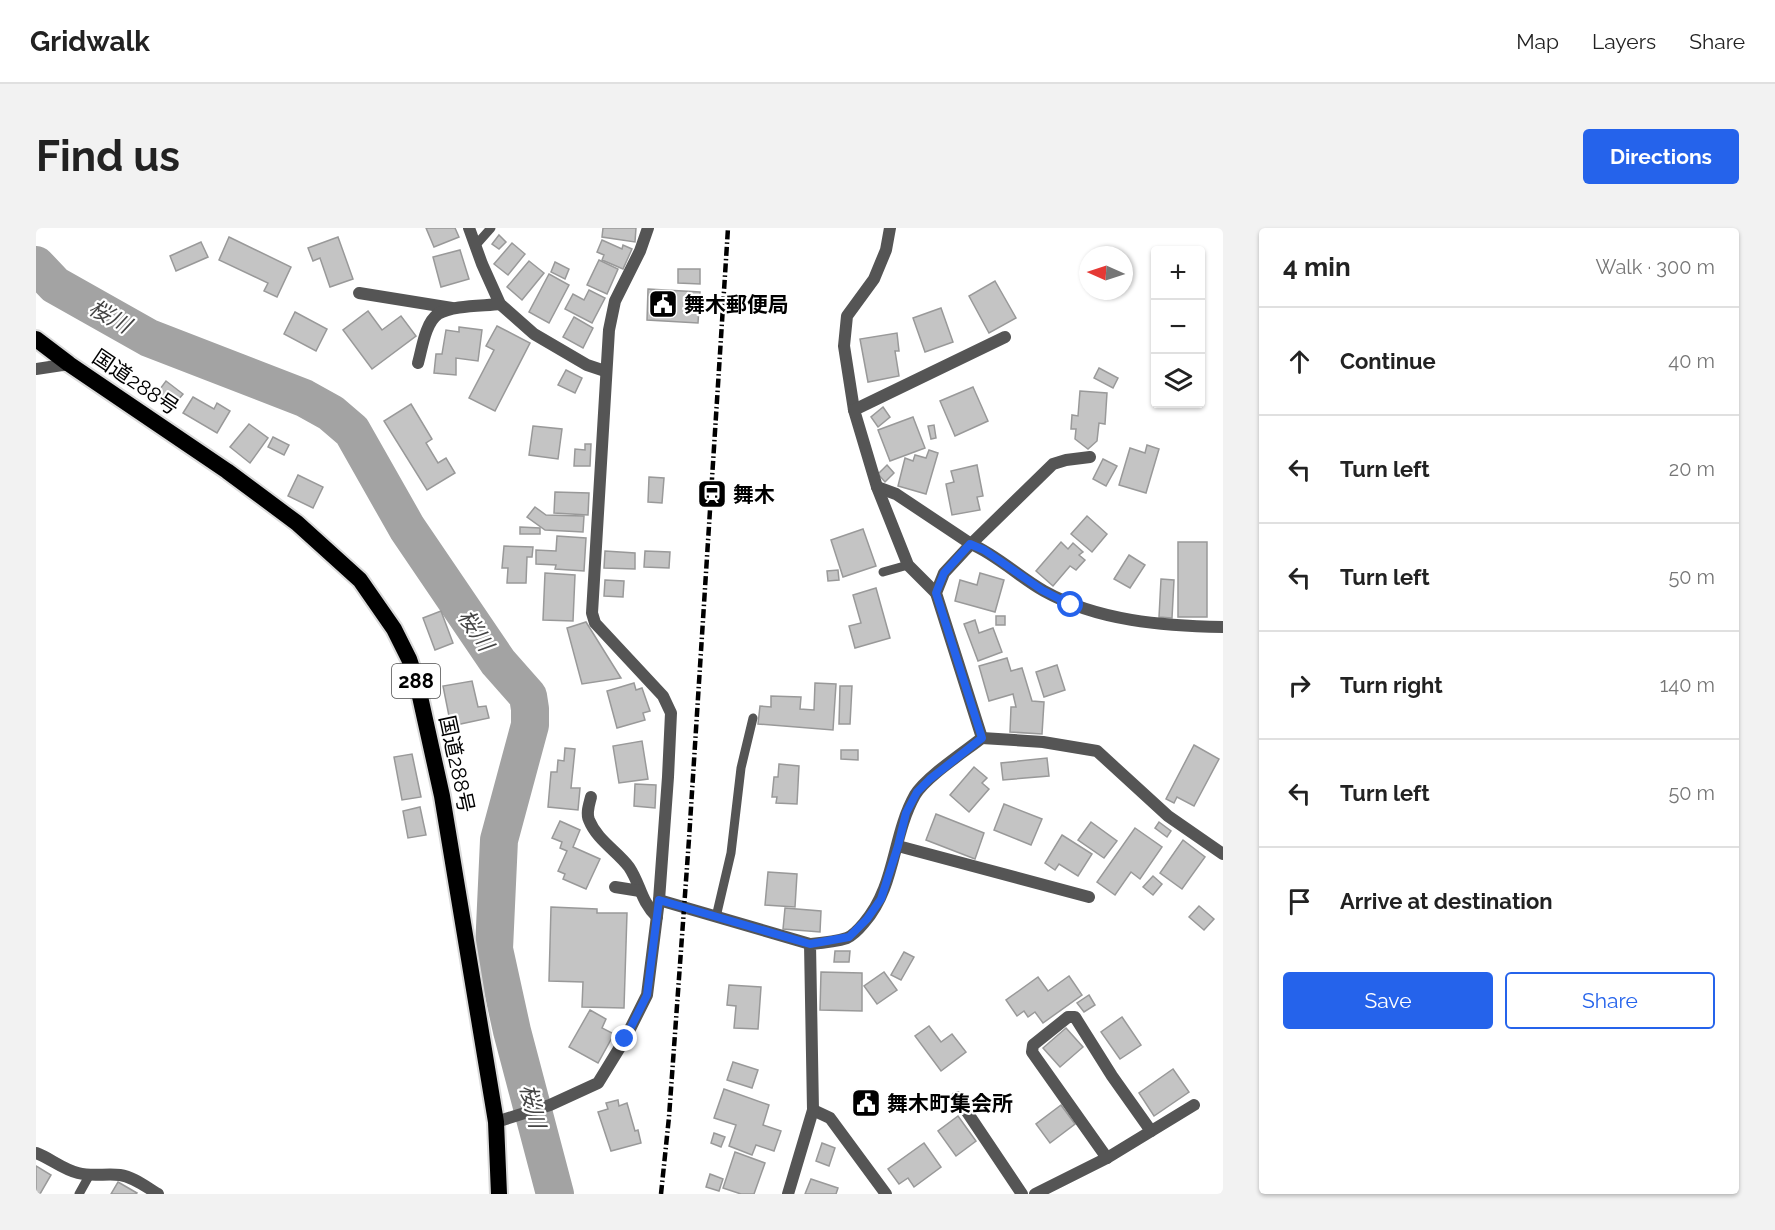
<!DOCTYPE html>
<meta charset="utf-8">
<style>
body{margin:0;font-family:Raleway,"Noto Sans JP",sans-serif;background:#f2f2f2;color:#222}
.controls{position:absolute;right:18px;top:18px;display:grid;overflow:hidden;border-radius:6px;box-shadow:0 2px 4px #0004}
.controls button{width:54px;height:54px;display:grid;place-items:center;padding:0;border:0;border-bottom:2px solid #e0e0e0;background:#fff;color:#222;font:30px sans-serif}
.compass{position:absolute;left:1043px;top:18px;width:54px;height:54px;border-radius:50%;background:#fff;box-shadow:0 2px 4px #0004;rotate:273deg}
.stop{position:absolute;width:18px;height:18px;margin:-14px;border:4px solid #2563eb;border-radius:50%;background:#fff}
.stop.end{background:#2563eb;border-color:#fff;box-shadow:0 2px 6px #0008}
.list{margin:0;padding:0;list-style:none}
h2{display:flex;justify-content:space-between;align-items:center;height:78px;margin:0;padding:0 24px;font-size:26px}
h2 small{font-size:20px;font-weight:400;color:#767676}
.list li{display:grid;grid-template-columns:39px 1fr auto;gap:18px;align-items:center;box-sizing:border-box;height:108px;padding:0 24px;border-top:2px solid #e0e0e0}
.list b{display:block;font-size:22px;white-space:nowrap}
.list em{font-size:20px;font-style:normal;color:#767676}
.actions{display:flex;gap:12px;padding:18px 24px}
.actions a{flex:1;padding:14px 0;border:2px solid #2563eb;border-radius:6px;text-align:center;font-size:21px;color:#2563eb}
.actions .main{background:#2563eb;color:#fff}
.icon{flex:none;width:33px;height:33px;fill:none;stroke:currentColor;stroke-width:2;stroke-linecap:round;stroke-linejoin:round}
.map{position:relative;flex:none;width:1187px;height:966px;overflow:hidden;border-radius:6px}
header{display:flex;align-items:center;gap:36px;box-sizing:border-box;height:84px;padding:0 30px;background:#fff;border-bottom:2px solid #e0e0e0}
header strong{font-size:28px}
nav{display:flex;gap:33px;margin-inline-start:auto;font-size:21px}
.intro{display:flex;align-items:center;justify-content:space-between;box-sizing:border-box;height:144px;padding:0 36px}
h1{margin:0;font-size:42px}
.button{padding:15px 27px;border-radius:6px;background:#2563eb;color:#fff;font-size:21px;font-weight:700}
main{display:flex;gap:36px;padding:0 36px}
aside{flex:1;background:#fff;border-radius:6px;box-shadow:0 2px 4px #0004}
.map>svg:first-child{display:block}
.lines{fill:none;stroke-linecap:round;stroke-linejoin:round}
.river{stroke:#a3a3a3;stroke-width:38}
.building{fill:#c4c4c4;stroke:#999;stroke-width:1.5}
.trunk-casing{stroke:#dbdbdb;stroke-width:20}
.service{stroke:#555;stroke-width:9}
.minor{stroke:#555;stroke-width:12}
.trunk{stroke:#000;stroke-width:16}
.rail{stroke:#000;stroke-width:4.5;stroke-dasharray:9 3 1.5 3;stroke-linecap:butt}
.route{stroke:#2563eb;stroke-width:8}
.labels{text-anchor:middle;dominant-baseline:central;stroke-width:4.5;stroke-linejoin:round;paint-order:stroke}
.shield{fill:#fff;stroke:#4c4c4c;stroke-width:1.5}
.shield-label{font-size:20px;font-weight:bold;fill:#000}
.poi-label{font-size:21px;font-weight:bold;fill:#000;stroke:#fff;text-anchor:start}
.street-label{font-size:21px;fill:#000;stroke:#fff}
.water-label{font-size:22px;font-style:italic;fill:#444;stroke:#fff}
</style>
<header>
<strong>Gridwalk</strong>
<nav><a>Map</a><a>Layers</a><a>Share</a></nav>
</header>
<div class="intro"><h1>Find us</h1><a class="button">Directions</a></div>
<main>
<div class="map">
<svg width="1187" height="966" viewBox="0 0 1187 966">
<rect width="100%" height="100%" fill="#fff"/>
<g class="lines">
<polyline class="river" points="0,37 19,57 113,110 268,170 295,185 316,203 371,300 462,434 492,468 494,481 494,497 463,612 458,721 476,803 519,966"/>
</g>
<g class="building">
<polygon points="390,0 419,0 423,9 398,19"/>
<polygon points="567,0 600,0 599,14 566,9"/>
<polygon points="463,7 470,14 463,21 456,16"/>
<polygon points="193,9 255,39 241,69 228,63 232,55 183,32"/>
<polygon points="302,9 317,51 294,59 284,30 277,33 272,20"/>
<polygon points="566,12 586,21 587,17 596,21 587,41 566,32 568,27 561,24"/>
<polygon points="165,14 172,29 140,43 134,28"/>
<polygon points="476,15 489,26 472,47 458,36"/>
<polygon points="424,22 433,51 405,59 397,29"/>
<polygon points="563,32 582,41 571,66 551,57"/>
<polygon points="493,33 508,45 486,72 471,59"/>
<polygon points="519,34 533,41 529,51 515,44"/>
<polygon points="642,41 664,41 664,56 642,55"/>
<polygon points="513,46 533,57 513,95 493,84"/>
<polygon points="959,53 980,90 953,105 933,68"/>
<polygon points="612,61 664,64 662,95 611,92"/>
<polygon points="553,62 569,70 556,95 529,81 537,66 548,72"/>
<polygon points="905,80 917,114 889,124 877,90"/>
<polygon points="332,83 346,102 365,88 380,108 336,141 307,102"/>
<polygon points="259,84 291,101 280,123 248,106"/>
<polygon points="538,89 557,100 547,120 527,109"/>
<polygon points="461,98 494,115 459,183 433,170 458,122 450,118"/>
<polygon points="423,99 446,102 442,133 420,130 420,147 398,145 400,126 406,126 410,102 423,104"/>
<polygon points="861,105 863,123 859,123 863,148 832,154 824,111"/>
<polygon points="1063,140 1082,150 1077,160 1058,150"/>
<polygon points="530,142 546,150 539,165 522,157"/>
<polygon points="130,153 147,166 137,178 121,165"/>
<polygon points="937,159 952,193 919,208 904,173"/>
<polygon points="1044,163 1071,165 1069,196 1063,195 1061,213 1052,221 1039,211 1040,201 1035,201 1036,187 1042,188"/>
<polygon points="157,169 178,181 181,175 194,183 181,205 147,185"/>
<polygon points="375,176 396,211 390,215 402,235 410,230 419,245 391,262 348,193"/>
<polygon points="847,179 854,189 842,199 835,189"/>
<polygon points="877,189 889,220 854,233 842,202"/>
<polygon points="213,196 232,210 214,235 194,219"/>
<polygon points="898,197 900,210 895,211 892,198"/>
<polygon points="497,198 526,201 522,231 493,227"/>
<polygon points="237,209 253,217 248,227 232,219"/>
<polygon points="549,216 555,216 554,238 538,238 539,221 549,222"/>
<polygon points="1111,217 1123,221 1110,265 1083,257 1094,220 1109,225"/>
<polygon points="893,222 902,225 890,266 862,258 869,230 877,233 879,227 890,230"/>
<polygon points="1067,231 1081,238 1070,258 1057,251"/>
<polygon points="851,237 858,245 849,254 842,246"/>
<polygon points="941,237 947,268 941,269 944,282 916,287 910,256 918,254 915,243"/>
<polygon points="262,247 287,259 277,280 252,268"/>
<polygon points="613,249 628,250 626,275 612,274"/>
<polygon points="519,264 553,265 552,287 518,285"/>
<polygon points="499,279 510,287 548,288 547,304 509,302 491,289"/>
<polygon points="1051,288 1071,306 1056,324 1035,306"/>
<polygon points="484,299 504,300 504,306 484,306"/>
<polygon points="827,301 840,338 807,349 795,312"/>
<polygon points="521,308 550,310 548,343 519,341 520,337 500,336 500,322 520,323"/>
<polygon points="1025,314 1032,321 1037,315 1047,324 1043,327 1049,332 1040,342 1034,338 1017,358 1000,343"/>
<rect x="1142" y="314" width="29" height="75"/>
<polygon points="468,318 497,319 496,329 491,329 490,355 471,355 472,340 466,340"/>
<polygon points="569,323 599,325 599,341 568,340"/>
<polygon points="609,323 634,324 633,340 608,339"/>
<polygon points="1093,327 1109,337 1094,360 1078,351"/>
<polygon points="802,342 803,352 792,353 791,343"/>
<polygon points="509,345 539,347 537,393 507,392"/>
<polygon points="944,345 968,352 959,384 919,373 924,352 941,357"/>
<polygon points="1125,351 1138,352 1136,390 1123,389"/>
<polygon points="569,352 588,353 587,369 568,368"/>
<polygon points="840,360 854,410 819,420 813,398 825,395 817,367"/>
<polygon points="405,383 417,415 399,422 387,390"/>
<rect x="960" y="388" width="9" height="9"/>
<polygon points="939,392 943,405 957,400 966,424 942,433 928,396"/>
<polygon points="550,394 585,450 546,456 531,400"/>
<polygon points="971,430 975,443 986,440 996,473 1008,474 1006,506 974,504 975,479 980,479 977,466 953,473 943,438"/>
<polygon points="1021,437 1029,462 1008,469 1000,444"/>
<polygon points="436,453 442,479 450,478 453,490 415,498 407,458"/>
<polygon points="598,455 600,462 606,460 614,483 607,485 609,492 581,500 571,463"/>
<polygon points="779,455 800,456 797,502 722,496 724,478 735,479 735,468 765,469 764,481 778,482"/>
<polygon points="804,458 816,458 814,496 803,496"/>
<polygon points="606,513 612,551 583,555 577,518"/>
<polygon points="1158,517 1183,531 1158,578 1141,569 1138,575 1130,571"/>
<polygon points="529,520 539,521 535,560 544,560 542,582 512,579 515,544 521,544 522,532 528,533"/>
<polygon points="805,522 822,522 822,532 805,531"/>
<polygon points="376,526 385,569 366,572 358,529"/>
<polygon points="1011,530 1013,548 967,552 965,535"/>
<polygon points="743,536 763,538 761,576 740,575 741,569 736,569 738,549 742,549"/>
<polygon points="938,539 951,550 946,555 953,561 933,584 914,567"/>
<polygon points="599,556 620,557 619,580 598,578"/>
<polygon points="968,576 1006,591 995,617 958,602"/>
<polygon points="384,579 390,607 372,610 367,583"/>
<polygon points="900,586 948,605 939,631 890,612"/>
<polygon points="524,593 544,602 537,619 564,631 550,661 527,651 529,646 522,643 531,623 524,620 526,614 516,610"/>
<polygon points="1055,594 1081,613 1068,630 1042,612"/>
<polygon points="1123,594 1135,603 1131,609 1119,600"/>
<polygon points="1099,600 1126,619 1104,651 1095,644 1079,667 1061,654"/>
<polygon points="1026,607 1056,626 1042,648 1023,636 1019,642 1009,635"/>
<polygon points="1147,612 1169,629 1146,661 1124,645"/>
<polygon points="732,644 761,646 759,679 729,677"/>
<polygon points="1117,648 1126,656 1117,667 1107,659"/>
<polygon points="1163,678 1178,691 1168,702 1153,689"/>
<polygon points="515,679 561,681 561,685 591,685 588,780 546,779 547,754 513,753"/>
<polygon points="749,680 785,683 784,704 747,701"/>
<polygon points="799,723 814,723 813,734 798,734"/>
<polygon points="868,724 878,729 865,752 855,747"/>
<polygon points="785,744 826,745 826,783 784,782"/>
<polygon points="848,744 861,762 841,776 828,758"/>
<polygon points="1033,748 1046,767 1007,795 999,784 992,789 988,783 981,788 970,772 1002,749 1012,763"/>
<polygon points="693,757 725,759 722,801 698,800 700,778 691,777"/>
<polygon points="1053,767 1059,777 1048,784 1041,775"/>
<polygon points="554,782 570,791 566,800 578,806 562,835 533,819"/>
<polygon points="1086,789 1105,817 1084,831 1065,804"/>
<polygon points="893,798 905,814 916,806 930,824 905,843 879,808"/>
<polygon points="1030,800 1047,819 1024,839 1007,820"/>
<polygon points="697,834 722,842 716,860 691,852"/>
<polygon points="1137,841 1153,864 1118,888 1103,865"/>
<polygon points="688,861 733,877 727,897 745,903 738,923 720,917 716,927 693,918 700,897 678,890"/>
<polygon points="582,872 583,878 591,875 599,903 602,902 605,915 575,923 562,884 572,881 570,875"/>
<polygon points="1025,877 1039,896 1014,915 1000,896"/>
<polygon points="922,888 940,913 920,928 902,903"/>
<polygon points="678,905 689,909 685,919 675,915"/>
<polygon points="786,915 799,920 793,938 780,933"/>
<polygon points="888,915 905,939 878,959 872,950 863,956 852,941"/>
<polygon points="699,924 729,935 718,966 705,966 687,960"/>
<polygon points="0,938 15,947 4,966 0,966"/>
<polygon points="674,946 687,951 683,963 670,959"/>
<polygon points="775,951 802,960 800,966 769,966"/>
<polygon points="82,954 101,965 100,966 75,966"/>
</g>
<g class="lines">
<g class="trunk-casing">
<polyline id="trunk" points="0,111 33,136 191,243 261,295 324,352 358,401 373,431 381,455 406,568 460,894 463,966"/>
</g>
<g class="service">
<polyline points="439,18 455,0"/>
<polyline points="847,344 872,337"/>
<polyline points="680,689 695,625 705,540 717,490"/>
<polyline points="43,966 53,948"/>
</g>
<g class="minor">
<polyline points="433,0 446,36 464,76 498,106 551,137 569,143"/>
<polyline points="323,65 416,80"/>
<path d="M382,135C386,121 389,95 402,86C416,77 448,78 464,76"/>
<polyline points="0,141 33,136"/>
<polyline points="818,182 808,118 811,88 838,51 850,22 854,0"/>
<polyline points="841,259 860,266 935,316 1017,236 1030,232 1054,229"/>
<polyline points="900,365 872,337 841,259 818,182 969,109"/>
<polyline points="946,510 1007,514 1061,523 1132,588 1187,626"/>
<path d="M555,569C553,577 550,585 553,592C561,612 581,623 593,639C605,657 604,672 621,689"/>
<polyline points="862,618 1053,669"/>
<polyline points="579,659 604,663"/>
<polyline points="623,672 774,716"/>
<polyline points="921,869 986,966"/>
<polyline points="777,882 794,890 850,966"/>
<polyline points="460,894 514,877 562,855 589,811 611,767 623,672 632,549 635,485 627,468 559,395 556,385 573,102 579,73 604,23 612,0"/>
<path d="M0,925C14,930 26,941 42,945C57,949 70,945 84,947C98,949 110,959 122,966"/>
<polyline points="1071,930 996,824 997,817 1032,789 1039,789 1076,848 1115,903"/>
<path d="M752,966L777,882L774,716C786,715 799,714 811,710C818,707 823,701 828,695C860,658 856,608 879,567C890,549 928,524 946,510L900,365L908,345L935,316C961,327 983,349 1008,363C1062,393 1127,398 1187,399"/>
<polyline points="999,966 1071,930 1158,877"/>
</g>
<use href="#trunk" class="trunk"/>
<polyline class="rail" points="625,966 633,889 653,611 692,0"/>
</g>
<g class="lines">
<polyline class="route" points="589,811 611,767 623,672 774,716 813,709 831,691 845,671 862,618 870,585 881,564 894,551 946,510 900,365 908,345 934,316 948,322 1006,362 1035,377"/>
</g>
<defs>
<g id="civic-square" transform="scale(1.5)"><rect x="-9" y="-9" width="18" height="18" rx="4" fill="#000" stroke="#fff"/><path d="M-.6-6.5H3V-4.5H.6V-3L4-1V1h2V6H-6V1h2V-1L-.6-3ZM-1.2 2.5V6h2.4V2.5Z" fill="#fff"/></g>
<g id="station-square" transform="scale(1.5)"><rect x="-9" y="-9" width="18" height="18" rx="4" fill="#000" stroke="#fff"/><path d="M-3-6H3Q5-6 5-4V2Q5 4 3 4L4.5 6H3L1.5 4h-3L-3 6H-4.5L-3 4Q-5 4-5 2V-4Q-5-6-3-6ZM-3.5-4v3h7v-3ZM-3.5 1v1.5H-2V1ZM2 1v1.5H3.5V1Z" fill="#fff"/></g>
</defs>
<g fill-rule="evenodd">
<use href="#civic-square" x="627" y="76"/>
<use href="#station-square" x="676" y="266"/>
<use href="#civic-square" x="830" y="875"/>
</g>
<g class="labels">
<rect class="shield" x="356" y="436" width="48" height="34" rx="4.5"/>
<g class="shield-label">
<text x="380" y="453">288</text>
</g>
<g class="poi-label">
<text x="648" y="76">舞木郵便局</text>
<text x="697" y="266">舞木</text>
<text x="851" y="875">舞木町集会所</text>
</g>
<g class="street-label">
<text transform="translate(100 154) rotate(34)">国道288号</text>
<text transform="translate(421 536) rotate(78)">国道288号</text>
</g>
<g class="water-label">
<text transform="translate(74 88) rotate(29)">桜川</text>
<text transform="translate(440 402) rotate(56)">桜川</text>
<text transform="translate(497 878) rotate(76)">桜川</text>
</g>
</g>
</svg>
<div class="controls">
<button>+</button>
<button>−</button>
<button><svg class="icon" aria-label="layers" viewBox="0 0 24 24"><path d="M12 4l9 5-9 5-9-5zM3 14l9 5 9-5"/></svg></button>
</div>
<svg class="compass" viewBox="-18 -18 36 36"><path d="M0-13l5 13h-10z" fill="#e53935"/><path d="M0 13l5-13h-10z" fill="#767676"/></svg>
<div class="stop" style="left:1035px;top:377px"></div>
<div class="stop end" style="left:589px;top:811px"></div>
</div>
<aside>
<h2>4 min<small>Walk · 300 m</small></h2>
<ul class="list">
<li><svg class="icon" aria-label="ahead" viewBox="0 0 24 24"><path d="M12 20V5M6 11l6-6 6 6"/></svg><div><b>Continue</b></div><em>40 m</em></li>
<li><svg class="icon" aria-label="left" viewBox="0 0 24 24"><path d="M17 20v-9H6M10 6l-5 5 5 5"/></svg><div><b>Turn left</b></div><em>20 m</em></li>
<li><svg class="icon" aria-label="left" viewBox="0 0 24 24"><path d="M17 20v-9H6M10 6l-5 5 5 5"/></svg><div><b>Turn left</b></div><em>50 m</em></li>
<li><svg class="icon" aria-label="right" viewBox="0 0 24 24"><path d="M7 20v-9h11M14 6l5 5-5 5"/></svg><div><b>Turn right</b></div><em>140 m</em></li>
<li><svg class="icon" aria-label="left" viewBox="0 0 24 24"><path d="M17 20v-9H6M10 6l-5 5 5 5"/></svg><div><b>Turn left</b></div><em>50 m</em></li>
<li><svg class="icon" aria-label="arrive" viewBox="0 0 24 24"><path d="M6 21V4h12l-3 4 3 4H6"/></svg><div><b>Arrive at destination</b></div></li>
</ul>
<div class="actions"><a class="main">Save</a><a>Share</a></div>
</aside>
</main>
